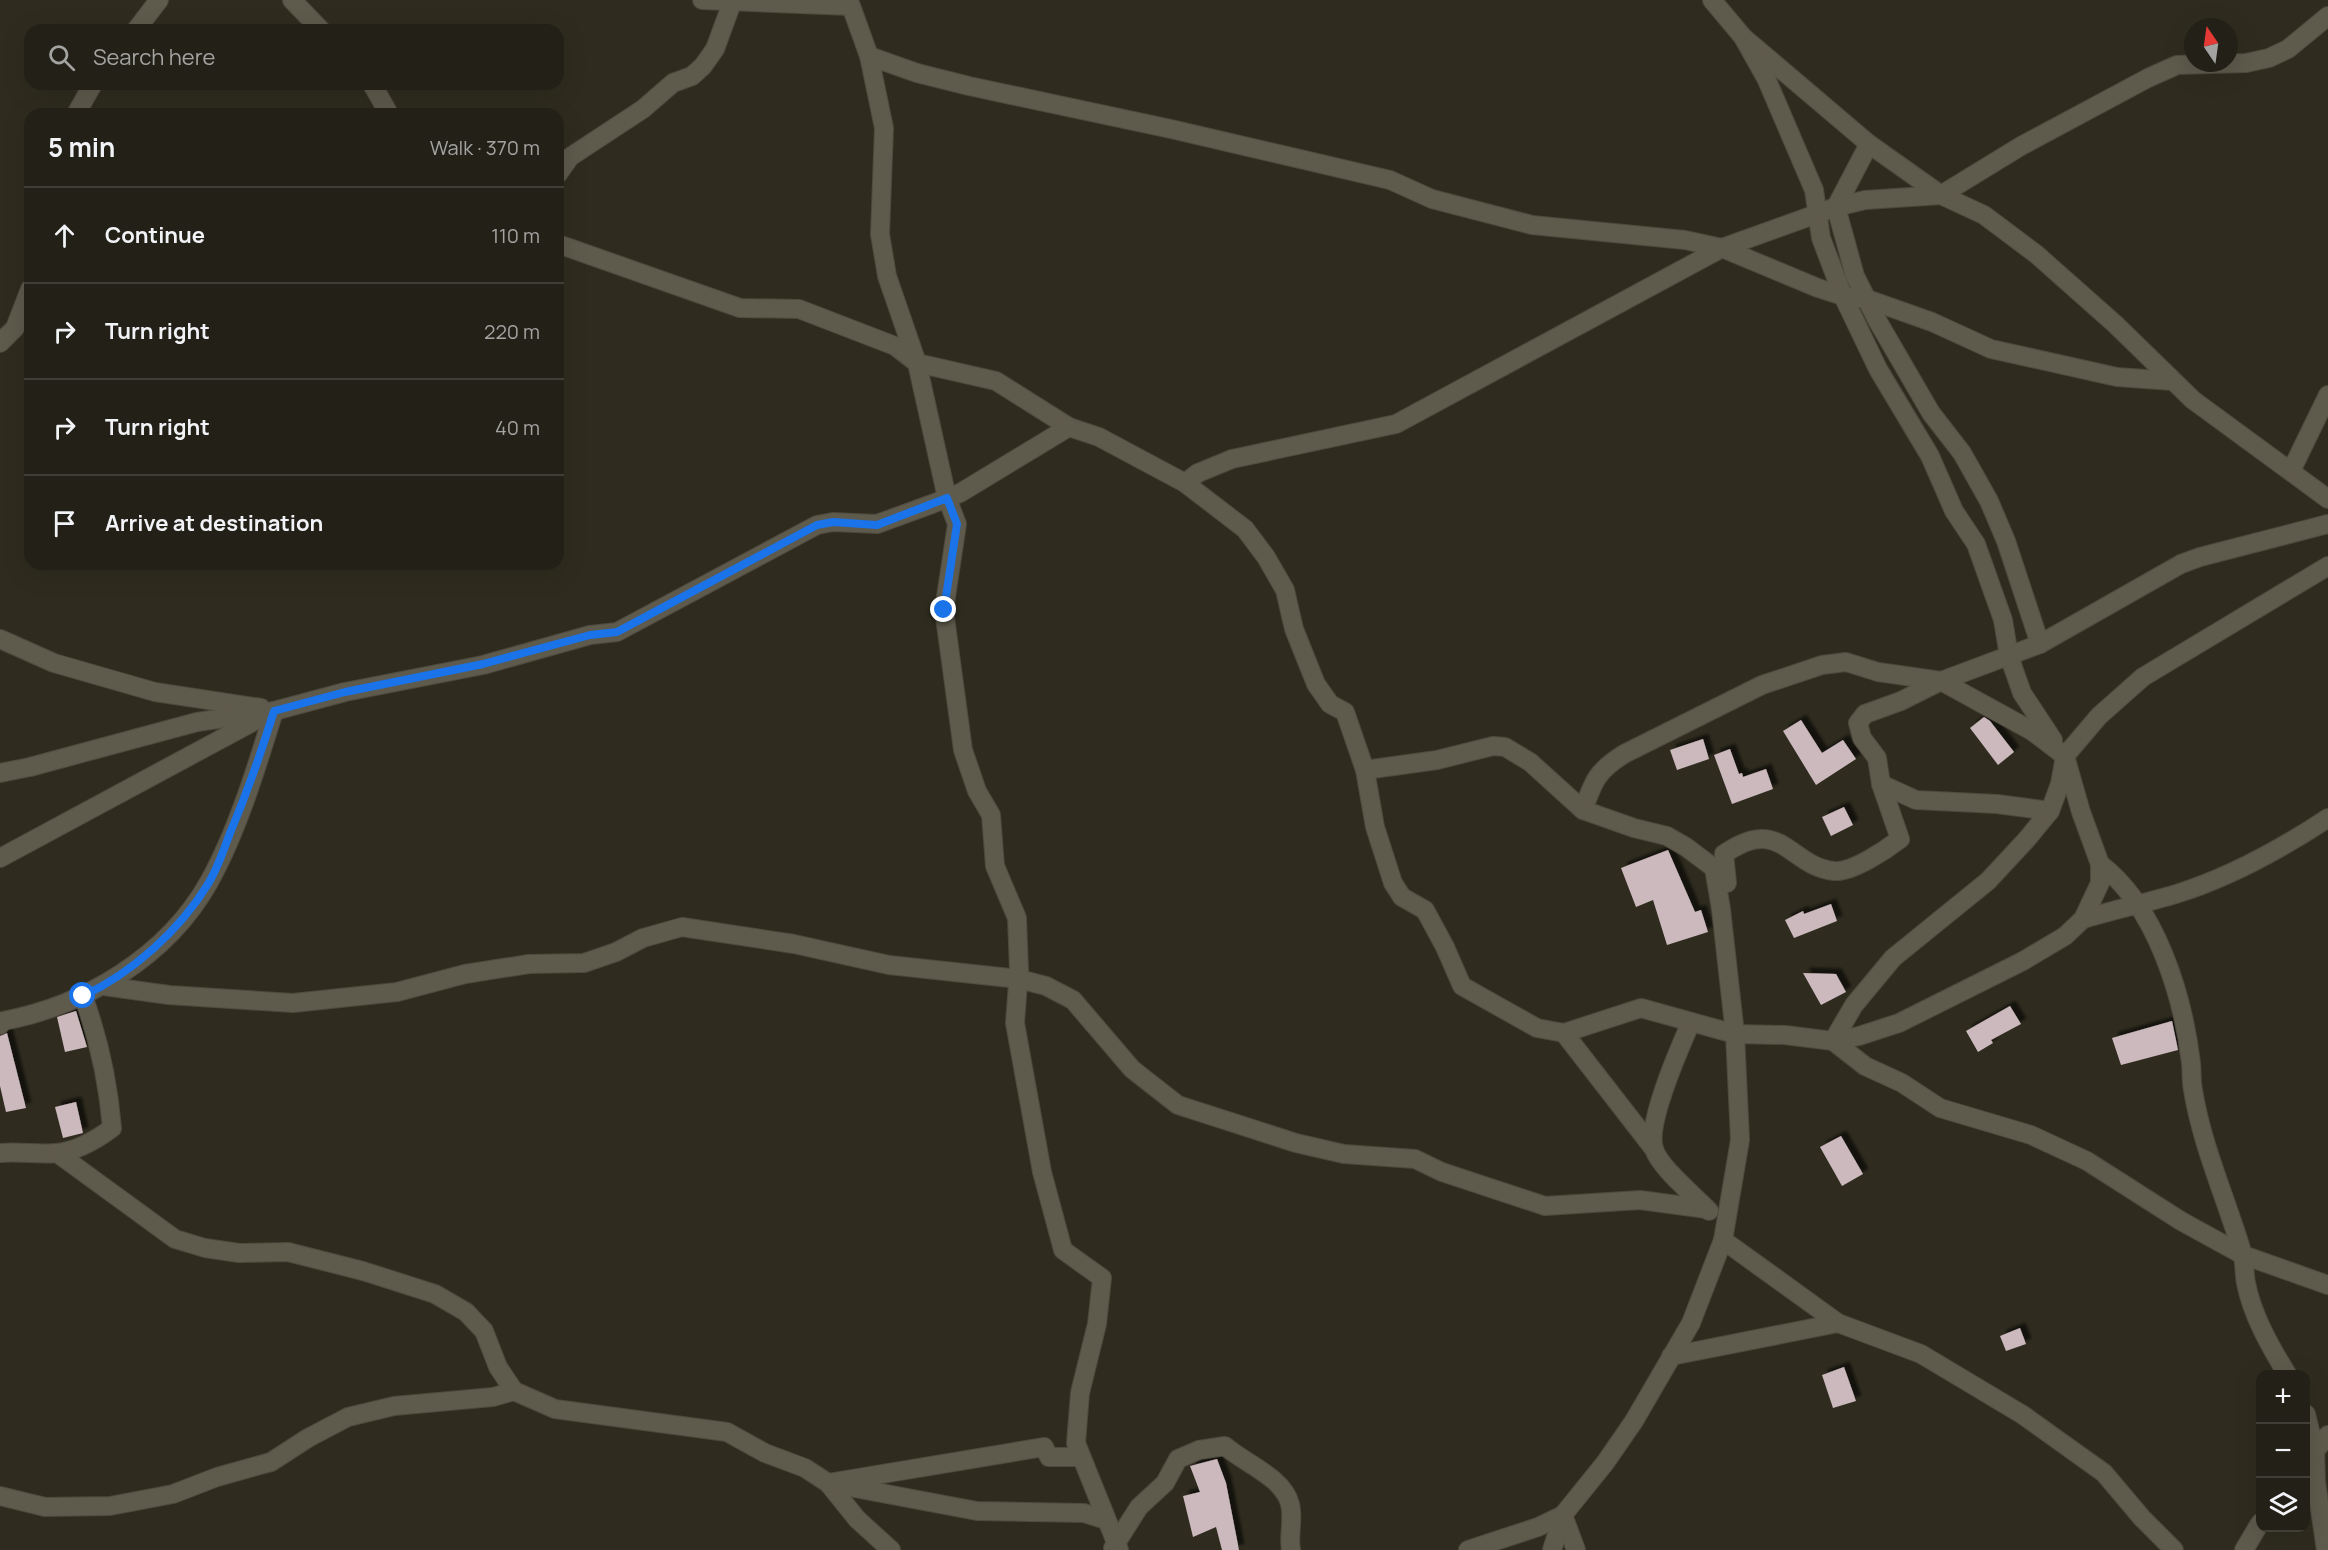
<!DOCTYPE html>
<meta charset="utf-8">
<style>
body{margin:0;font-family:Manrope,sans-serif;background:#2f2e24;color:#f1f3f6}
.controls{position:absolute;right:18px;bottom:18px;display:grid;overflow:hidden;border-radius:12px;box-shadow:0 6px 24px #0002}
.controls button{width:54px;height:54px;display:grid;place-items:center;padding:0;border:0;border-bottom:2px solid #403e36;background:#232117;color:#f1f3f6;font:30px sans-serif}
.compass{position:absolute;left:2184px;top:18px;width:54px;height:54px;border-radius:50%;background:#232117;box-shadow:0 6px 24px #0002;rotate:347deg}
.stop{position:absolute;width:18px;height:18px;margin:-14px;border:4px solid #1a73e8;border-radius:50%;background:#fff}
.stop.end{background:#1a73e8;border-color:#fff;box-shadow:0 2px 6px #0008}
.list{margin:0;padding:0;list-style:none}
h2{display:flex;justify-content:space-between;align-items:center;height:78px;margin:0;padding:0 24px;font-size:26px}
h2 small{font-size:20px;font-weight:400;color:#a3a3a1}
.list li{display:grid;grid-template-columns:39px 1fr auto;gap:18px;align-items:center;box-sizing:border-box;height:96px;padding:0 24px;border-top:2px solid #403e36}
.list b{display:block;font-size:22px;white-space:nowrap}
.list em{font-size:20px;font-style:normal;color:#a3a3a1}
.icon{flex:none;width:33px;height:33px;fill:none;stroke:currentColor;stroke-width:2;stroke-linecap:round;stroke-linejoin:round}
.map{position:relative;flex:none;width:2328px;height:1550px;overflow:hidden}
.search{position:absolute;background:#232117;box-shadow:0 6px 24px #0002;left:24px;top:24px;width:540px;height:66px;display:flex;align-items:center;gap:15px;box-sizing:border-box;padding:0 21px;border-radius:18px;color:#a3a3a1;font-size:22px}
.panel{position:absolute;background:#232117;box-shadow:0 6px 24px #0002;left:24px;top:108px;width:540px;height:462px;border-radius:18px}
.map>svg:first-child{display:block}
.building{fill:#cbb9be;filter:url(#shadow)}
.lines{fill:none;stroke-linecap:round;stroke-linejoin:round}
.street-casing{stroke:#4d493e;stroke-width:20}
.street{stroke:#5e5a4c;stroke-width:18}
.route{stroke:#1a73e8;stroke-width:8}
</style>
<div class="map">
<svg width="2328" height="1550" viewBox="0 0 2328 1550">
<defs>
<filter id="shadow"><feDropShadow dx="5.5" dy="-5.5" stdDeviation="1.5" flood-color="#0009"/></filter>
</defs>
<rect width="100%" height="100%" fill="#2f2c1f"/>
<g class="building">
<polygon points="1984,717 1990,721 2014,752 1998,765 1970,728"/>
<polygon points="1801,720 1822,753 1843,740 1856,759 1816,785 1783,731"/>
<polygon points="1703,739 1709,759 1677,770 1670,750"/>
<polygon points="1730,749 1739,774 1742,773 1743,777 1766,769 1773,789 1732,804 1714,755"/>
<polygon points="1844,807 1853,825 1831,836 1822,817"/>
<polygon points="1668,850 1695,912 1701,910 1708,932 1667,945 1653,900 1636,907 1621,868"/>
<polygon points="1831,904 1837,921 1794,938 1785,920 1803,911 1804,914"/>
<polygon points="1803,973 1836,974 1846,992 1821,1005"/>
<polygon points="2010,1006 2021,1024 1991,1040 1993,1043 1978,1052 1966,1031"/>
<polygon points="76,1011 87,1047 65,1052 57,1017"/>
<polygon points="2172,1021 2178,1050 2121,1065 2112,1038"/>
<polygon points="7,1033 26,1108 6,1112 0,1086 0,1036"/>
<polygon points="76,1102 83,1133 63,1138 55,1107"/>
<polygon points="1841,1136 1863,1174 1842,1186 1820,1147"/>
<polygon points="2020,1328 2026,1344 2006,1351 2000,1336"/>
<polygon points="1844,1367 1856,1401 1833,1408 1822,1375"/>
<polygon points="1217,1459 1226,1483 1239,1550 1222,1550 1216,1527 1193,1537 1183,1496 1200,1492 1190,1466"/>
</g>
<g class="lines">
<g class="street-casing">
<g id="street">
<polyline points="292,0 321,30"/>
<polyline points="702,0 851,6 869,56"/>
<polyline points="1712,0 1743,37 1869,144 1836,207 1855,276 1877,320 1931,413 1962,453 1989,501 2006,541 2040,644"/>
<polyline points="136,30 159,0"/>
<polyline points="1743,37 1766,78 1814,190 1821,238 1843,296 1878,369 1930,456 1954,511 1976,544 2003,620 2009,656 2022,693 2053,740"/>
<polyline points="372,84 389,114"/>
<polyline points="76,114 93,84"/>
<polyline points="1869,144 1941,195 1984,215 2036,254 2115,324 2193,400 2328,499"/>
<polyline points="558,174 570,157 643,109 673,83 692,76 703,66 715,49 733,0"/>
<polyline points="558,244 740,308 799,309 895,346 917,363 996,381 1069,427 1099,437 1185,483 1245,529 1266,557 1285,590 1294,629 1316,684 1330,704 1345,712 1365,770"/>
<polyline points="0,343 15,328 30,289"/>
<polyline points="2291,471 2328,395"/>
<polyline points="1185,483 1198,473 1232,459 1396,424 1722,248 1836,207 1865,200 1941,195 2021,146 2148,78 2177,65 2246,63 2269,58 2288,49 2328,16"/>
<polyline points="2328,566 2143,677 2099,716 2065,756 2060,784 2050,811 2027,839 1988,881 1893,958 1854,1005 1833,1041 1865,1066 1902,1083 1940,1108 2031,1135 2087,1161 2181,1221 2243,1255 2328,1285"/>
<polyline points="0,639 54,663 155,692 261,708"/>
<path d="M1846,662L1878,672L1941,681L2032,731L2065,756L2081,812L2100,864V883L2083,919L2065,936L2023,961L1899,1023L1859,1036L1833,1041L1785,1035L1735,1034L1721,909L1714,868L1686,847L1667,836L1634,828L1583,810C1594,780 1597,771 1624,754L1762,685L1822,665Z"/>
<polyline points="0,773 30,767 197,722 274,711 345,692 483,665 590,635 617,632 817,525 833,522 877,524 932,504 960,493 1069,427"/>
<polyline points="1881,784 1916,800 1997,804 2050,811"/>
<polyline points="0,858 260,718"/>
<path d="M2100,864C2156,906 2183,996 2191,1063C2192,1072 2191,1081 2193,1090C2202,1146 2226,1198 2242,1252C2245,1262 2244,1273 2246,1283C2252,1315 2271,1348 2287,1374"/>
<path d="M1727,883L1724,854C1782,814 1788,866 1834,871C1852,873 1887,849 1900,839L1881,784L1877,758L1862,738L1858,723L1865,714L1901,701L1941,681L2040,644L2181,564L2200,557L2328,524"/>
<path d="M2083,919C2114,910 2146,903 2176,894C2231,877 2281,849 2328,818"/>
<polyline points="104,986 169,995 293,1003 397,992 465,974 529,964 584,963 616,952 643,938 682,927 794,944 889,965 1019,979 1046,986 1073,1000 1132,1069 1178,1105 1296,1143 1344,1154 1415,1159 1442,1172 1545,1206 1640,1200 1707,1209"/>
<path d="M1691,1022C1680,1047 1646,1124 1654,1149C1660,1168 1695,1196 1709,1211"/>
<path d="M0,1025L3,1021C84,1006 167,957 209,882C237,832 257,766 274,711"/>
<polyline points="1564,1033 1654,1149"/>
<path d="M0,1153C19,1151 40,1155 57,1153C77,1151 96,1140 112,1128C108,1081 99,1039 83,996"/>
<polyline points="57,1153 175,1239 205,1248 239,1253 288,1252 363,1271 435,1294 466,1312 484,1331 498,1367 514,1391 555,1409 727,1432 765,1453 805,1468 828,1483 857,1519 891,1550"/>
<polyline points="1723,1240 1838,1323 1921,1354 2023,1415 2104,1473 2142,1518 2174,1550"/>
<polyline points="1671,1356 1838,1323"/>
<polyline points="2306,1414 2315,1451 2316,1482 2326,1550"/>
<polyline points="1079,1457 1049,1457 1044,1447 828,1483 977,1511 1084,1513 1106,1520"/>
<polyline points="2310,1457 2328,1435"/>
<polyline points="0,1496 45,1507 110,1506 173,1494 217,1477 271,1462 308,1438 348,1417 394,1406 493,1397 514,1391"/>
<polyline points="1563,1515 1576,1550"/>
<path d="M1113,1548L1139,1507L1165,1483L1178,1459L1199,1450L1225,1446C1244,1463 1283,1477 1290,1504C1294,1520 1288,1535 1291,1550"/>
<polyline points="1119,1550 1076,1443 1080,1393 1097,1324 1102,1278 1063,1250 1042,1172 1015,1023 1019,970 1017,918 995,866 991,815 977,791 963,750 944,610 957,524 947,498 917,363 887,276 880,234 884,128 869,56 917,73 969,86 1171,129 1390,180 1432,199 1532,225 1685,240 1722,248 1818,288 1843,296 1867,299 1932,322 1991,349 2117,377 2173,381"/>
<polyline points="1468,1550 1538,1527 1563,1515"/>
<polyline points="1552,1550 1563,1515 1605,1463 1634,1421 1691,1323 1723,1240 1740,1140 1735,1034 1641,1008 1564,1033 1537,1028 1462,986 1445,947 1425,910 1402,897 1393,883 1375,827 1365,770 1437,760 1493,746 1505,747 1530,762 1583,810"/>
<polyline points="2244,1550 2260,1523"/>
</g>
</g>
<use href="#street" class="street"/>
</g>
<g class="lines">
<path class="route" d="M83,996C132,973 180,930 208,884C218,868 224,849 230,833C247,793 261,753 274,711L345,692L483,664L590,635L617,632L817,525L833,522L877,525L947,498L957,524L944,610"/>
</g>
</svg>
<div class="controls">
<button>+</button>
<button>−</button>
<button><svg class="icon" aria-label="layers" viewBox="0 0 24 24"><path d="M12 4l9 5-9 5-9-5zM3 14l9 5 9-5"/></svg></button>
</div>
<svg class="compass" viewBox="-18 -18 36 36"><path d="M0-13l5 13h-10z" fill="#e53935"/><path d="M0 13l5-13h-10z" fill="#a3a3a1"/></svg>
<div class="stop" style="left:83px;top:996px"></div>
<div class="stop end" style="left:944px;top:610px"></div>
<div class="search"><svg class="icon" aria-label="search" viewBox="0 0 24 24"><circle cx="10" cy="10" r="6"/><path d="M15 15l6 6"/></svg>Search here</div>
<section class="panel">
<h2>5 min<small>Walk · 370 m</small></h2>
<ul class="list">
<li><svg class="icon" aria-label="ahead" viewBox="0 0 24 24"><path d="M12 20V5M6 11l6-6 6 6"/></svg><div><b>Continue</b></div><em>110 m</em></li>
<li><svg class="icon" aria-label="right" viewBox="0 0 24 24"><path d="M7 20v-9h11M14 6l5 5-5 5"/></svg><div><b>Turn right</b></div><em>220 m</em></li>
<li><svg class="icon" aria-label="right" viewBox="0 0 24 24"><path d="M7 20v-9h11M14 6l5 5-5 5"/></svg><div><b>Turn right</b></div><em>40 m</em></li>
<li><svg class="icon" aria-label="arrive" viewBox="0 0 24 24"><path d="M6 21V4h12l-3 4 3 4H6"/></svg><div><b>Arrive at destination</b></div></li>
</ul>
</section>
</div>
